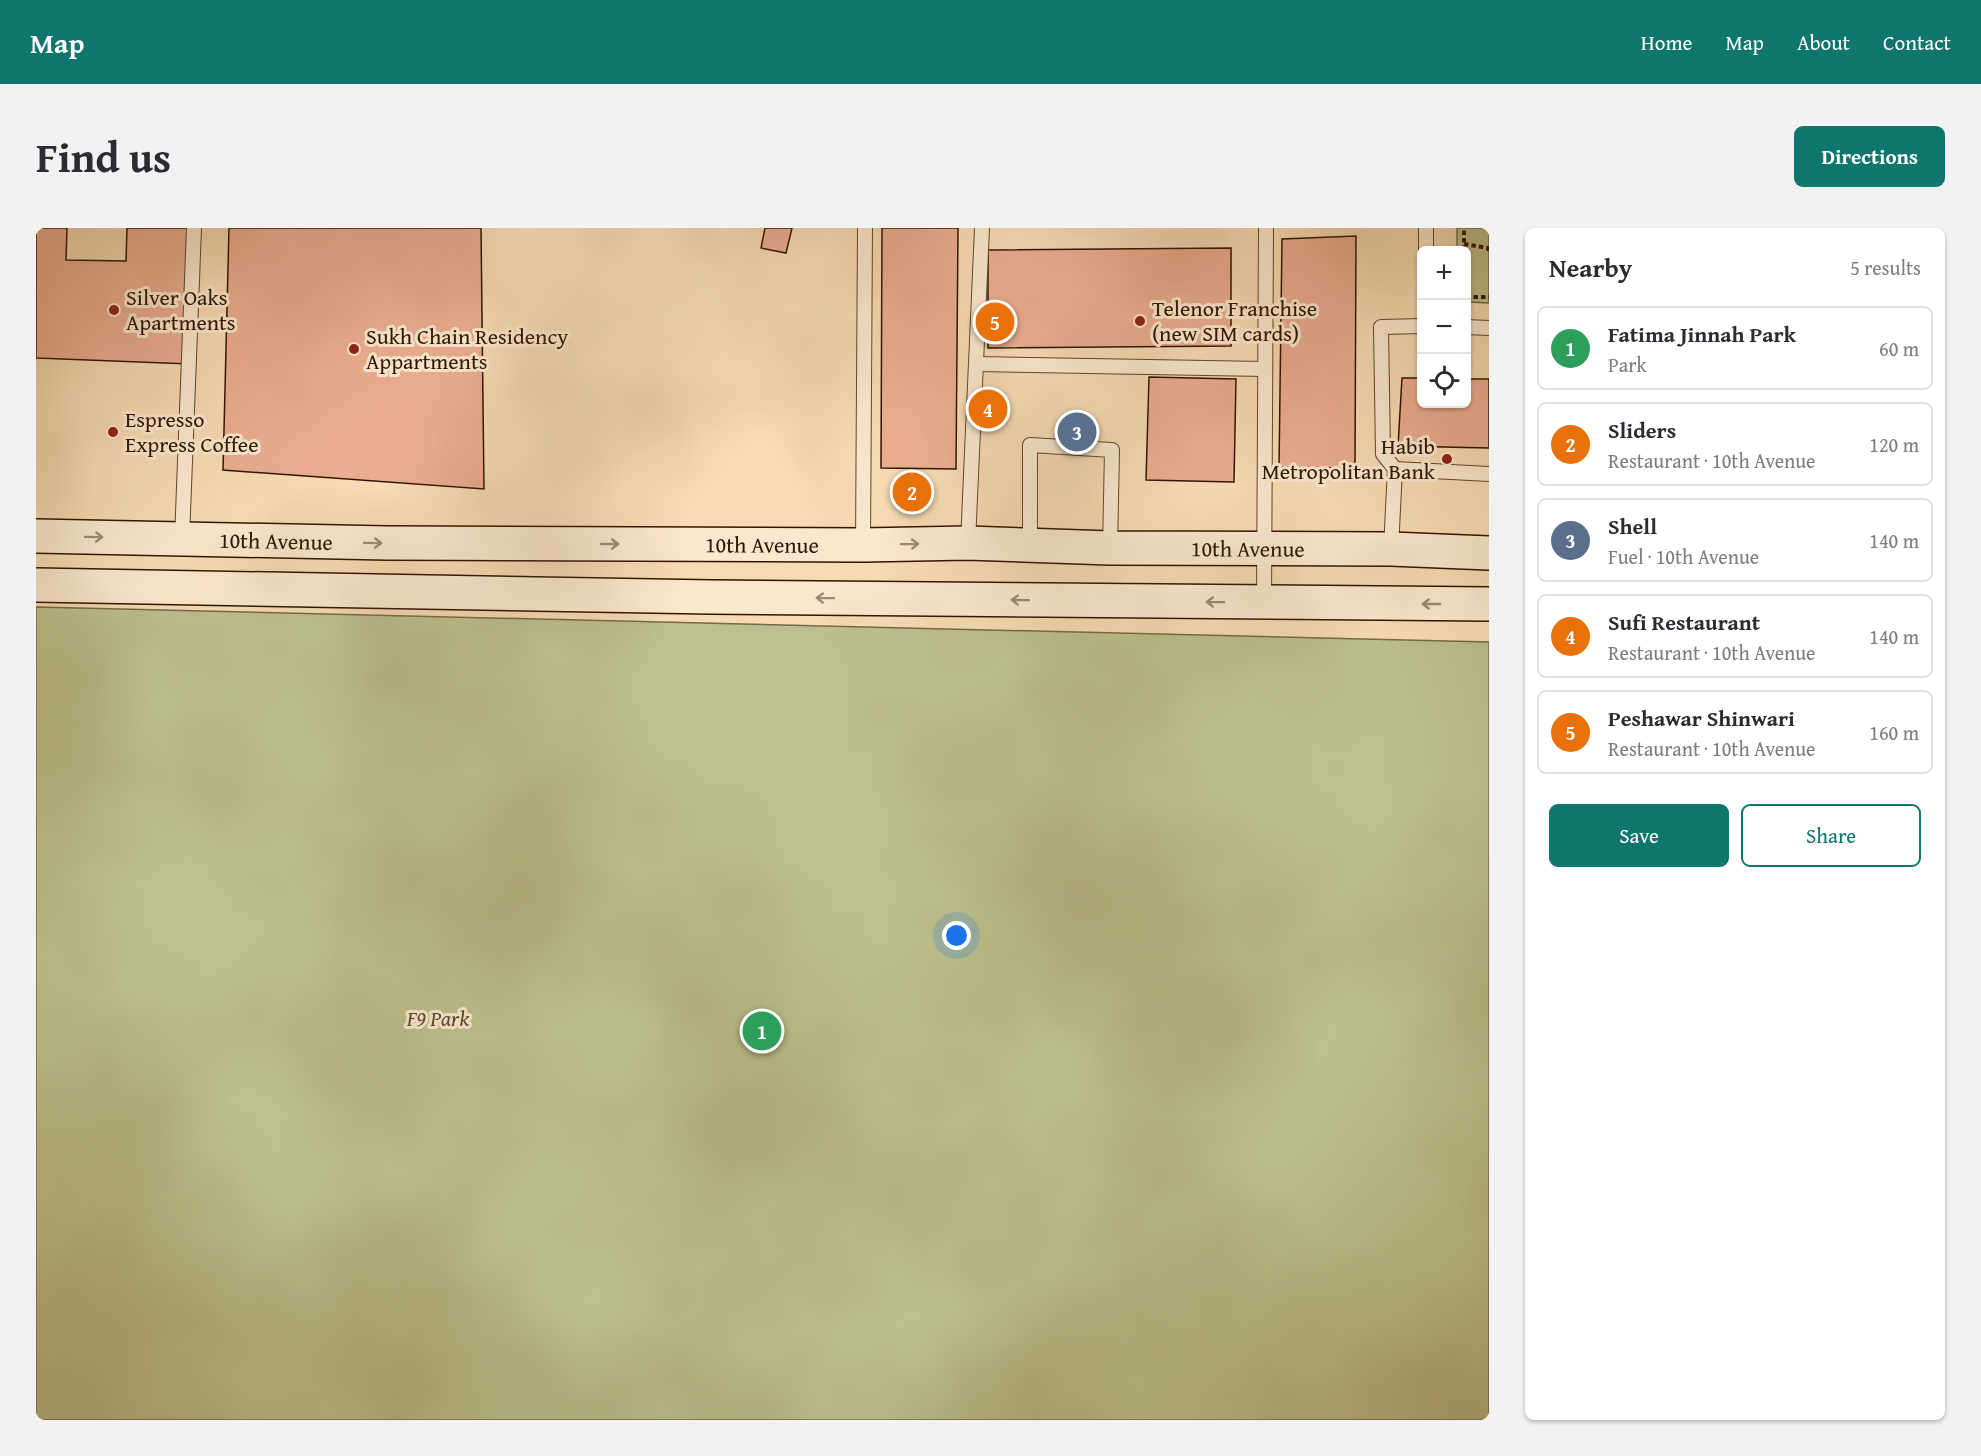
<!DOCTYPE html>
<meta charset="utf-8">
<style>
body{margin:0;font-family:"Gentium Book Plus",serif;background:#f2f2f3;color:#2b2b33}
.controls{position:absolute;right:18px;top:18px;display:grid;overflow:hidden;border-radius:9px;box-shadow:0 2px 4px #0004}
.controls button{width:54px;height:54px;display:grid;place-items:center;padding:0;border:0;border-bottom:2px solid #e1e1e2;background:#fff;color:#2b2b33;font:30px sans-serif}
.you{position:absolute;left:921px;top:708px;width:21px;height:21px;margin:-15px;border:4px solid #fff;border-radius:50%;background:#1a73e8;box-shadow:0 0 0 9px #1a73e833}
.badge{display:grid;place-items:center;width:39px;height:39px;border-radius:50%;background:#0f766e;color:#fff;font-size:20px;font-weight:700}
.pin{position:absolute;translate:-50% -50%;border:3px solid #fff;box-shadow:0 2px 6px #0006}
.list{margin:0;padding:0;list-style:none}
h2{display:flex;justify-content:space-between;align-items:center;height:78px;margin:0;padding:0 24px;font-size:26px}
h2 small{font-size:20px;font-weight:400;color:#7c7c81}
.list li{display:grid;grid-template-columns:39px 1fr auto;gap:18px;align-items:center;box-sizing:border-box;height:84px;margin:0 12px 12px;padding:0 12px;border:2px solid #e1e1e2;border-radius:9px}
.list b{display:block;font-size:22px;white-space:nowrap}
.list p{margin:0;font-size:20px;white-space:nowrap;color:#7c7c81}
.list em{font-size:20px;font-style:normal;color:#7c7c81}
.actions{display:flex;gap:12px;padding:18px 24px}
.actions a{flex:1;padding:14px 0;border:2px solid #0f766e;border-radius:9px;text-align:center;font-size:21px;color:#0f766e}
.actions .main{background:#0f766e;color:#fff}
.icon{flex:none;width:33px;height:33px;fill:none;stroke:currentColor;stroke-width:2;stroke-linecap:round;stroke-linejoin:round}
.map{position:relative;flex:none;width:1453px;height:1192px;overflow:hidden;border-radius:9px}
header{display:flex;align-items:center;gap:36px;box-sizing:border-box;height:84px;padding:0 30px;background:#0f766e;color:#fff}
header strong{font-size:28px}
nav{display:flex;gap:33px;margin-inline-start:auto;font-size:21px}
.intro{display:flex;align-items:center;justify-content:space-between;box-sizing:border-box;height:144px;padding:0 36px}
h1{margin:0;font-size:42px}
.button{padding:15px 27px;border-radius:9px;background:#0f766e;color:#fff;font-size:21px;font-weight:700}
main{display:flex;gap:36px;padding:0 36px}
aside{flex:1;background:#fff;border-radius:9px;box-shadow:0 2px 4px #0004}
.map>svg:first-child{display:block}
.green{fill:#bcc08c;stroke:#766a48;stroke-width:1.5}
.building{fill:#eaad90;stroke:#301503;stroke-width:1.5}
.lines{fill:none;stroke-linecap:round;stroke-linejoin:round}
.lane-casing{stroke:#62462f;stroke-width:16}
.secondary-casing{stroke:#301503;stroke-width:36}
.path{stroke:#301503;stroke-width:4;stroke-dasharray:4.5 3;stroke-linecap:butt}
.lane{stroke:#fae8ce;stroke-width:14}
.secondary{stroke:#fae8ce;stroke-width:33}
.oneway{stroke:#9f8973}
.poi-dot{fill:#8f2418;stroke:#fae8ce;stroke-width:2}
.labels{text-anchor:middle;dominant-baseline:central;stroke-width:6;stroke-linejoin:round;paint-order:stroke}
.poi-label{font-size:22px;fill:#301503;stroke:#fae8ce;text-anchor:start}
.street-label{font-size:22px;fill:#301503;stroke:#fae8ce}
.park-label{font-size:22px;font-style:italic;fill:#5a482c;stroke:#fae8ce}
</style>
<header>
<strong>Map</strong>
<nav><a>Home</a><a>Map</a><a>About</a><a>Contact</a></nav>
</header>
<div class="intro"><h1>Find us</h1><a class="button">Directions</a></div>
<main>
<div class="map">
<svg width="1453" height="1192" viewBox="0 0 1453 1192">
<rect width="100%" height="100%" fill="#f7dbb3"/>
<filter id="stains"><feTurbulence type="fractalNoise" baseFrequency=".00333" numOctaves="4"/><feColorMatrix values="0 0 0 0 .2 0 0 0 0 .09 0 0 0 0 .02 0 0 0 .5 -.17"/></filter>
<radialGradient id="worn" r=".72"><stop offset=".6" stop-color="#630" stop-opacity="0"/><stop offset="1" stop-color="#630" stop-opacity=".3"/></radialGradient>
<g class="green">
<polygon points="1421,0 1453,0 1453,75 1431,74 1430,22 1421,22"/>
<polygon points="0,379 1453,414 1453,1192 0,1192"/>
</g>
<g class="building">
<polygon points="0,0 31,0 30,32 90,33 91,0 160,0 154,136 0,130"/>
<polygon points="193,0 445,0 448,261 187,242"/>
<polygon points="729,0 756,0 750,25 725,20"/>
<polygon points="846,0 922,0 920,241 845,240"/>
<polygon points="1320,8 1319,240 1243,239 1246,11"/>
<polygon points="1195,20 1195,118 952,120 952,22"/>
<polygon points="1113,149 1200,151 1198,254 1110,252"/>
<polygon points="1366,150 1386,150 1386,176 1430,176 1430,151 1453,151 1453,220 1362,218"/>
</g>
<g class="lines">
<g class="lane-casing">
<g id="lane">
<polyline points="1390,22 1390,0"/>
<polyline points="1430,99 1453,100"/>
<polyline points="940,136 1229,141"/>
<polyline points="1359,241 1347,226 1345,99 1386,98"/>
<polyline points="146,311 158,0"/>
<polyline points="932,315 946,0"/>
<polyline points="827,317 829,0"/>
<polyline points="994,317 994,217 1076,222 1074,320"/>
<polyline points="1355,321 1359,241 1453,246"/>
<polyline points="1228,375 1230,0"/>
</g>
</g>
<g class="secondary-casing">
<g id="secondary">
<path id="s1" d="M0,308L351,315L827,317L932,315L1074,320L1355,321L1453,325"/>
<polyline points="0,357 675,369 1453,376"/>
</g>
</g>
<g class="path">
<polyline points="1428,16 1452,20 1453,23"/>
<polyline points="1428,22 1428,0"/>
<polyline points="1430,69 1453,69"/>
</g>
<use href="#lane" class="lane"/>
<use href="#secondary" class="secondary"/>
</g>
<defs><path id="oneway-shaft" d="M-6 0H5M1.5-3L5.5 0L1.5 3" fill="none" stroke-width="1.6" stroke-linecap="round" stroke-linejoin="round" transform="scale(1.5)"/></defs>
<g class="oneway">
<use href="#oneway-shaft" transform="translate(58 309) rotate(1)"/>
<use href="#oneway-shaft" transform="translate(337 315) rotate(1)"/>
<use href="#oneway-shaft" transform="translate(574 316)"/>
<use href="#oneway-shaft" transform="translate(874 316) rotate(-1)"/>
<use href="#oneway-shaft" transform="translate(789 370) rotate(-179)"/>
<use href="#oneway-shaft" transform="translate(984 372) rotate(-179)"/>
<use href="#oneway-shaft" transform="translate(1179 374) rotate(-179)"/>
<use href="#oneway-shaft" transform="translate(1395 376) rotate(-180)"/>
</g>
<g class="poi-dot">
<circle cx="78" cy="82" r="6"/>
<circle cx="1104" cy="93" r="6"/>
<circle cx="318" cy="121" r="6"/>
<circle cx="77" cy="204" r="6"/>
<circle cx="1411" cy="231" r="6"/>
</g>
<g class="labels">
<g class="poi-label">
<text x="90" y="69">Silver Oaks<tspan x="90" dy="25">Apartments</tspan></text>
<text x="1116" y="80">Telenor Franchise<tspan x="1116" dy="25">(new SIM cards)</tspan></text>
<text x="330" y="108">Sukh Chain Residency<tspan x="330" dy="25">Appartments</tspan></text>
<text x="89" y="191">Espresso<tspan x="89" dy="25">Express Coffee</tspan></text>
<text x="1399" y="218" text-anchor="end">Habib<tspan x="1399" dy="25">Metropolitan Bank</tspan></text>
</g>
<g class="street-label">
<text stroke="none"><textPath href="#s1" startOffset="240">10th Avenue</textPath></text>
<text stroke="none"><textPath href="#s1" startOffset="726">10th Avenue</textPath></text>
<text stroke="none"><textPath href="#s1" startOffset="1212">10th Avenue</textPath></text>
</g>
<g class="park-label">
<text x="402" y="790">F9 Park</text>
</g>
</g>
<rect width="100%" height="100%" filter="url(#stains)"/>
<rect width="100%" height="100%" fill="url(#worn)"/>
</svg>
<div class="controls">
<button>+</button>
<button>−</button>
<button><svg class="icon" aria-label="locate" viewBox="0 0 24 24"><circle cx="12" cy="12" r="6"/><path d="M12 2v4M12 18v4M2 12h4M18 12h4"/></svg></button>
</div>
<div class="you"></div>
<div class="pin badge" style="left:726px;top:803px;background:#2e9e5b">1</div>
<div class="pin badge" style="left:876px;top:264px;background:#e8710a">2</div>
<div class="pin badge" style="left:1041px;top:204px;background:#5c6f8a">3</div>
<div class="pin badge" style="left:952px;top:181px;background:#e8710a">4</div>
<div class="pin badge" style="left:959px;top:94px;background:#e8710a">5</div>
</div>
<aside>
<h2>Nearby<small>5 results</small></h2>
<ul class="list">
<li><span class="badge" style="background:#2e9e5b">1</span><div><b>Fatima Jinnah Park</b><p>Park</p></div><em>60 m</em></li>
<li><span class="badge" style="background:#e8710a">2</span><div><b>Sliders</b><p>Restaurant · 10th Avenue</p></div><em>120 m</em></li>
<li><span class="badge" style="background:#5c6f8a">3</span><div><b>Shell</b><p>Fuel · 10th Avenue</p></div><em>140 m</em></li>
<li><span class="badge" style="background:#e8710a">4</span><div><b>Sufi Restaurant</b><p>Restaurant · 10th Avenue</p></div><em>140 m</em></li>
<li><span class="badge" style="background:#e8710a">5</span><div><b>Peshawar Shinwari</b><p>Restaurant · 10th Avenue</p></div><em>160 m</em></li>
</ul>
<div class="actions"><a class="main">Save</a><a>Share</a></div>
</aside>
</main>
